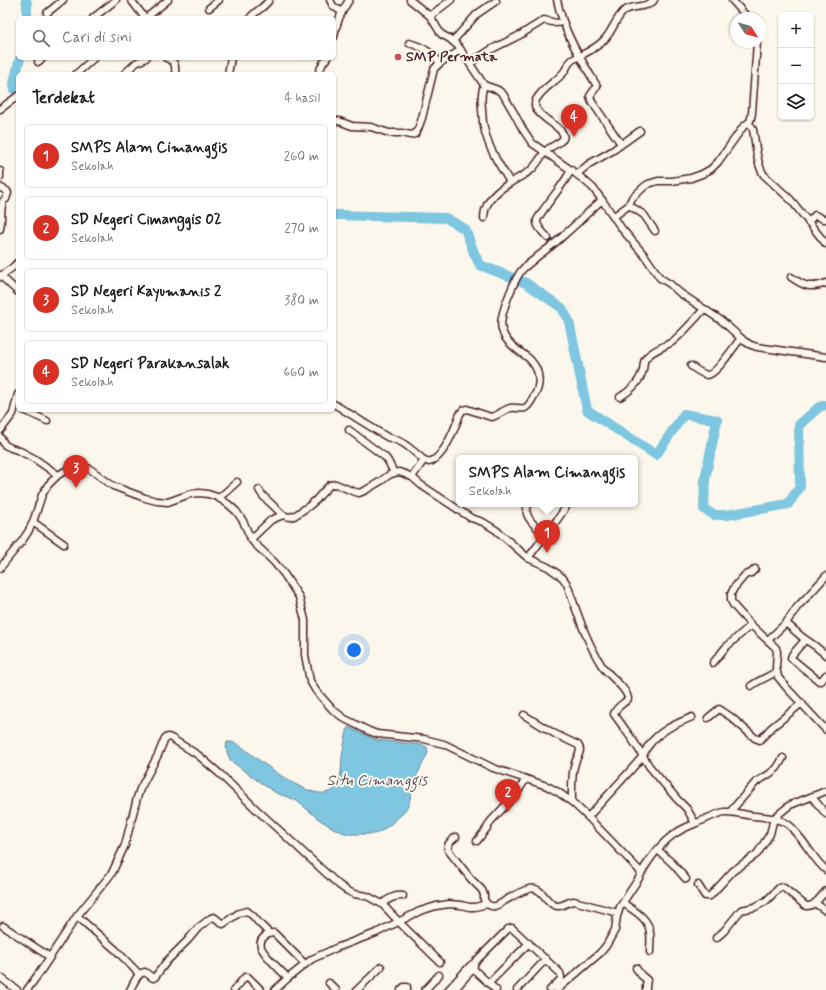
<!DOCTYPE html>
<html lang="id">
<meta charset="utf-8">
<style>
body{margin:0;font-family:Mynerve,sans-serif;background:#f6f6f6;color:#202124}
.controls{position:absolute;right:12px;top:12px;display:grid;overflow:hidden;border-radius:6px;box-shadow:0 1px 3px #0004}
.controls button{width:36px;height:36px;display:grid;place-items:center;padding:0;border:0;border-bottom:1px solid #e0e0e0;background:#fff;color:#202124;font:20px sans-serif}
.compass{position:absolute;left:730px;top:12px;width:36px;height:36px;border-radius:50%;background:#fff;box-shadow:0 1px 3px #0004;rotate:126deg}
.you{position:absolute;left:354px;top:650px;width:14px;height:14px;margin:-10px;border:3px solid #fff;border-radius:50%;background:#1a73e8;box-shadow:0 0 0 6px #1a73e833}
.badge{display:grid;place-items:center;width:26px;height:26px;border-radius:50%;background:#d93025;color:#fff;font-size:13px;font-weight:700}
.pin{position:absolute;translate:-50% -33px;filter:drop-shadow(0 1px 2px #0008)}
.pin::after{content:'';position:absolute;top:21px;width:14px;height:12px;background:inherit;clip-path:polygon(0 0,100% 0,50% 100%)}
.popup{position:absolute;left:456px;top:455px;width:182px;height:52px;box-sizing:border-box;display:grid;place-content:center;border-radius:6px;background:#fff;filter:drop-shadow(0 1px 3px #0005);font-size:13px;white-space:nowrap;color:#757577}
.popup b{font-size:15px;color:#202124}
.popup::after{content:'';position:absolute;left:50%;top:100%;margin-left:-8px;border:8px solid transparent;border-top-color:#fff}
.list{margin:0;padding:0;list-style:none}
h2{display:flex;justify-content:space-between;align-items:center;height:52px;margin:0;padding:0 16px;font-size:17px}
h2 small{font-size:13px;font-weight:400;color:#757577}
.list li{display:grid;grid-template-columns:26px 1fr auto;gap:12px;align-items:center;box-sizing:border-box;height:64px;margin:0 8px 8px;padding:0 8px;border:1px solid #e0e0e0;border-radius:6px}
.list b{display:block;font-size:15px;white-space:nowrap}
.list p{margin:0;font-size:13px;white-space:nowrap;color:#757577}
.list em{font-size:13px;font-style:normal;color:#757577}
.icon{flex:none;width:22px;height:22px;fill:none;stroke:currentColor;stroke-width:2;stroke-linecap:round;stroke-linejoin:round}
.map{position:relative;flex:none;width:826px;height:990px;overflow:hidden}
.search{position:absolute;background:#fff;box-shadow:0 1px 3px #0004;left:16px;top:16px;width:320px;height:44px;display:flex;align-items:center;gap:10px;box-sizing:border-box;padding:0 14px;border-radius:6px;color:#757577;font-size:15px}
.panel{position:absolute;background:#fff;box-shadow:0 1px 3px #0004;left:16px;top:72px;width:320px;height:340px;border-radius:6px}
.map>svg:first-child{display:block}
.water{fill:#7fc6e0;stroke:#6a8398}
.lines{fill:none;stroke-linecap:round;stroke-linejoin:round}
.river{stroke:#7fc6e0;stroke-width:10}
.minor-casing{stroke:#4a1f2b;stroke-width:9}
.minor{stroke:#fbf7ec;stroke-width:6}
.poi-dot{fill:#d1495b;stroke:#fbf7ec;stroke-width:1.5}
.labels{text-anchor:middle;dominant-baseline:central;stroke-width:4;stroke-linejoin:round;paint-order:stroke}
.poi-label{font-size:14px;font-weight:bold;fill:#4a1f2b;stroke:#fbf7ec;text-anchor:start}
.water-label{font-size:15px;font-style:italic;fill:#5a5161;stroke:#fbf7ec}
</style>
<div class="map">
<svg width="826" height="990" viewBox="0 0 826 990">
<rect width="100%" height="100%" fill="#fbf7ec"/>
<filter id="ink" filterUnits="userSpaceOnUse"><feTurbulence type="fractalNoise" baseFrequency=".025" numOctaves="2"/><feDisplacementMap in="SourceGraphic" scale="8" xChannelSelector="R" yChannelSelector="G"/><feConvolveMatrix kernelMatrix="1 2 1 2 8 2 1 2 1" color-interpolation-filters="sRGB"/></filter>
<g filter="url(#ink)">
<path class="water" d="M348,727L376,740L422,745L427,747L428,753L416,777L408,806L402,814L391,824L380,832L374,834H347L333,828L320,820L297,801L288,797L278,794L265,786L242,769L231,761L228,755L226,748L227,742C237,741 244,749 251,754C267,766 310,800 329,792C333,791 336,788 338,784C342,775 341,766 342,757C343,747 346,737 348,727Z"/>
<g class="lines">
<g class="river">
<polyline points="26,0 27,3 27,18"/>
<polyline points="18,94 15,90 14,83 20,58"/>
<polyline points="334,215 446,218 465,229 474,253 480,265 526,283 562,308 569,321 587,410 656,455 684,414 717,420 705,479 704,509 714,515 727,515 788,504 800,487 799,425 819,407 826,405"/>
</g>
<g class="minor-casing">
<g id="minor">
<polyline points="131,0 145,18"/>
<polyline points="330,0 333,6 342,12"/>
<polyline points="410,0 430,16 441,34 450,39 458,46 484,85 498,90 503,94 514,113 522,128 532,143 571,170 584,180 593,188 602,200 622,229 645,256 660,278 670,284 680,293 722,321 744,341 751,345 757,347 826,357"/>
<path d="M557,0C564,33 580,58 597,86L590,96L592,102L621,144"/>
<polyline points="732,0 748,18"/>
<polyline points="209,8 219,0"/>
<polyline points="47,13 63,0"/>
<polyline points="430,16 451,0"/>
<polyline points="93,18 116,0"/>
<polyline points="146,18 168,0"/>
<path d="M250,18C255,11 264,8 269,0"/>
<path d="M334,37C336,23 341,12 349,0"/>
<polyline points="453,41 477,14 496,1"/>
<path d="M409,43C423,47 430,51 440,63"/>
<path d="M166,58C175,61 176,65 175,74"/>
<polyline points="38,62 43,58"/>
<polyline points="470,63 492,49 520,35 544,20 556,23 563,22"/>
<polyline points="76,74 94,58"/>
<polyline points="124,74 136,63 146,58"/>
<polyline points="228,74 231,58"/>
<polyline points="318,74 323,63 327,58"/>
<path d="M484,85C481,93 481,100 482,109C482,127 487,143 496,159C500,167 506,174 510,183"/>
<polyline points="0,109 18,96"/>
<polyline points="334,121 339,121 352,126 371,127 389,133 401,133 411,135 415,134 418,129 422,118 434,69 440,63 461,50"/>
<path d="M748,124L752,127L753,130C756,143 756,164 764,175L791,200L826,244"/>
<polyline points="0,171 0,177"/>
<polyline points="577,174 589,164 612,151 640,131"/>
<path d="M0,187L1,188L7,191L8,193L6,199L3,201C0,210 2,219 0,229"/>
<polyline points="629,205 644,215 655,231"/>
<path d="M613,217L628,206L632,198L644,187L648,184L658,181H672L691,178L702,174L711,169L718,162L743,127C750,121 750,124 752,113L757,42"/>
<path d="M484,218C484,202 498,190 510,183C517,178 525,175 531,170C538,164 541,155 548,149C552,146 560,143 563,139C569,127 528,116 536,100C543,87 555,83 564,72C567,68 568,63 572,60C583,54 594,50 603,41C612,33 615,19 624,11C633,4 648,9 654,0"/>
<polyline points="808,222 815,215 823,219 826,219"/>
<path d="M548,238C544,233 536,227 537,220C547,202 562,188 571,170"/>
<polyline points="0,275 18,292"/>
<polyline points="1,276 13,267 18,262"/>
<path d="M791,277C804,286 810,289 826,283"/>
<path d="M691,366C695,369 702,374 707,375C716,375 735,345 741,338"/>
<path d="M620,397C630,391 640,382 643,370C644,366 643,361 646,358C652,350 664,347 672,342C684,332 694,320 704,309"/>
<path d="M334,404L387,437C405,441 410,449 424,460L412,477"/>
<polyline points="24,410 47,421"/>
<polyline points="349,430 385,457 388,461 394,473"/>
<polyline points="0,431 13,414 18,394"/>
<polyline points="0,437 5,445 11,448 20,451 35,459 58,475"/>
<path d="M424,460L429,462C444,458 455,428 460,414L463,410L467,409L491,417C498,416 503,410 510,408C515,407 520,409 525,408C529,406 532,400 534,396C541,386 540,371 532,362C530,359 526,356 523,354C510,345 498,335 502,317C504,306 515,278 522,270C526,265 533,261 538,256C547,249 556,243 564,235C577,224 589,211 602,200"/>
<polyline points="259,490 263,496 283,515"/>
<polyline points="219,498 237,482"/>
<path d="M529,504C527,507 526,510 527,514C529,522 539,529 545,535"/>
<polyline points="33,522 64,544"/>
<path d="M251,539L271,520L283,515L289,517L294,516L309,506L316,500L323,492L330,485L336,484L352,491L359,493L366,490L381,481L389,475L394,473L399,472L405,474L412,477L421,485L471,518L483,522L496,530L528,558L548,567L558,574L563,578L567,584C577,612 586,641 602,666C608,675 628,689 628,699C622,705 616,707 614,714L632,739L643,756L629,772L588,817"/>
<polyline points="528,558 557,520 566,507"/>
<polyline points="0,568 22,541 28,532 33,522 42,495 48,485 58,475 67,470 82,466 90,469 113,486 145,498 157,501 168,502 190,494 199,493 208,494 217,497 228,504 236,511 243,521 251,539 254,543 274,562 284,574 299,597 305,620 305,655 310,681 316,691 333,710 345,719 369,731 377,734 424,739 444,744 493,768 547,786 558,792 572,802 588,817 639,870 641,874"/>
<polyline points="755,569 751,573 745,575 734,588 731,594 731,601 734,606 751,625 776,648 777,652 776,667 778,677 786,687 826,730"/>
<polyline points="786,623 802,637 815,646 826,655"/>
<polyline points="768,640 786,623 798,606 806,598 826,576"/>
<polyline points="805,640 792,655 791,658 819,681 821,681 826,675"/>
<polyline points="713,663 725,648 751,625"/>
<path d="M751,686C759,680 768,677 776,672"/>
<path d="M524,715L555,734L578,745C583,751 577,756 575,763C571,775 572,789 572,802"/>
<path d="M692,717C676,724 660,730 649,745C646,748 645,752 643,756L649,766L677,799L687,809L695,823"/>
<polyline points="708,718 719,709 731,717 755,738 760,740 771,728 802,703"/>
<polyline points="812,797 826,814"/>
<polyline points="730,812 756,782 768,775 777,768 783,758"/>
<path d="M456,837C451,841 447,843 448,850L471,879L482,890L484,895V900L487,904"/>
<polyline points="477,841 487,828 491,821 516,794 526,779"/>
<polyline points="658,850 673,864 686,879"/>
<polyline points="698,885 705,896 710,896 733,871 757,854 770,834 774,818 790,805 826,791"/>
<path d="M623,903C633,910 649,918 650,933C651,939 650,945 650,952"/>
<polyline points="815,903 826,911"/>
<path d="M382,904C388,899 394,895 403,896"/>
<polyline points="77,916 116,950 139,974"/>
<polyline points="3,926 50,957"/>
<path d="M716,938L724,931L741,910L755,907L766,901L779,888L781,887L784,888L806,906C815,907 820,897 826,891"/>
<polyline points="470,966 496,990"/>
<polyline points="636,968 641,975 647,980 646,986 646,990"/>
<polyline points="0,977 17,990"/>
<path d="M288,978C282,972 263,954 261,947C260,943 261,940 263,938C266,935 269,933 274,933L305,964"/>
<polyline points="329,983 336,990"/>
<polyline points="489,983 529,943"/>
<polyline points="27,990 40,972 77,916 112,873 125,845 137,798 140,789 158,755 165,738 168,737 171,738 198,755 220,774 256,809 339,885 346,890 354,894 367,896 382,904 401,924 440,962"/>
<path d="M130,990C134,983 137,973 145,972L153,978L155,977L167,961L188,940L198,928L211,918L214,917L223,924L239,913L247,911L253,916L259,923L269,933"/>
<polyline points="234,990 245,977 248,977 261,990"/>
<path d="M275,990L288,978L312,959L336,948L376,933L420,911L436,906L449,904L461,905L469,907H475L487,904C490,906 492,907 495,906C499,905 503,902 506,900C513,896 521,891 529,889C542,886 545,901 554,905C561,909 567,901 574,901L618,913"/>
<polyline points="357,990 381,967"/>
<polyline points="401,990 404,987 407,987 407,990"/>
<polyline points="425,990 439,975"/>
<polyline points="448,990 470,966 474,963 508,929 512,928 560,973 561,977 561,979 550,990"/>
<polyline points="454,990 473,969 474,966"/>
<polyline points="517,990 546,959"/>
<path d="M557,990L600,953L606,946L615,930L617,916L620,907L639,878C646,863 661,842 676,833C683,828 692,825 701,821C708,818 716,814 724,812C733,811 744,815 754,816C766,817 779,818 789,825C792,827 793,830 795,832C807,844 813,859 826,870"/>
</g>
</g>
<use href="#minor" class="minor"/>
</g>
</g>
<circle class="poi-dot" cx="398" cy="57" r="4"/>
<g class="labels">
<g class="poi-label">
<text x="406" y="57">SMP Permata</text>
</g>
<g class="water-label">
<text x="377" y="781">Situ Cimanggis</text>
</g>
</g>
</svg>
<div class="controls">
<button>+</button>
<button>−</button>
<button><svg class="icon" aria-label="layers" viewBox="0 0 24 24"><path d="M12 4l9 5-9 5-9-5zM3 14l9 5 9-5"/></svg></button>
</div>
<svg class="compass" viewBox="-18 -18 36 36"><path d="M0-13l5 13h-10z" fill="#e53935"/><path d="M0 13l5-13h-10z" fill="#757577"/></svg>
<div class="you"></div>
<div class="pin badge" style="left:547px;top:553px">1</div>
<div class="popup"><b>SMPS Alam Cimanggis</b>Sekolah</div>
<div class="pin badge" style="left:508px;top:812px">2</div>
<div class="pin badge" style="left:76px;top:488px">3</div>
<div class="pin badge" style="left:574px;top:137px">4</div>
<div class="search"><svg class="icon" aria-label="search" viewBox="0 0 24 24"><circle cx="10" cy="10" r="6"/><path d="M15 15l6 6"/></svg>Cari di sini</div>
<section class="panel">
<h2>Terdekat<small>4 hasil</small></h2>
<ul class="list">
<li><span class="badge">1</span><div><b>SMPS Alam Cimanggis</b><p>Sekolah</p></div><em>260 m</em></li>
<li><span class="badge">2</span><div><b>SD Negeri Cimanggis 02</b><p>Sekolah</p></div><em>270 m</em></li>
<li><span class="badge">3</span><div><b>SD Negeri Kayumanis 2</b><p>Sekolah</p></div><em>380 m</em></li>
<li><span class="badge">4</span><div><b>SD Negeri Parakansalak</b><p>Sekolah</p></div><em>660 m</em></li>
</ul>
</section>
</div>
